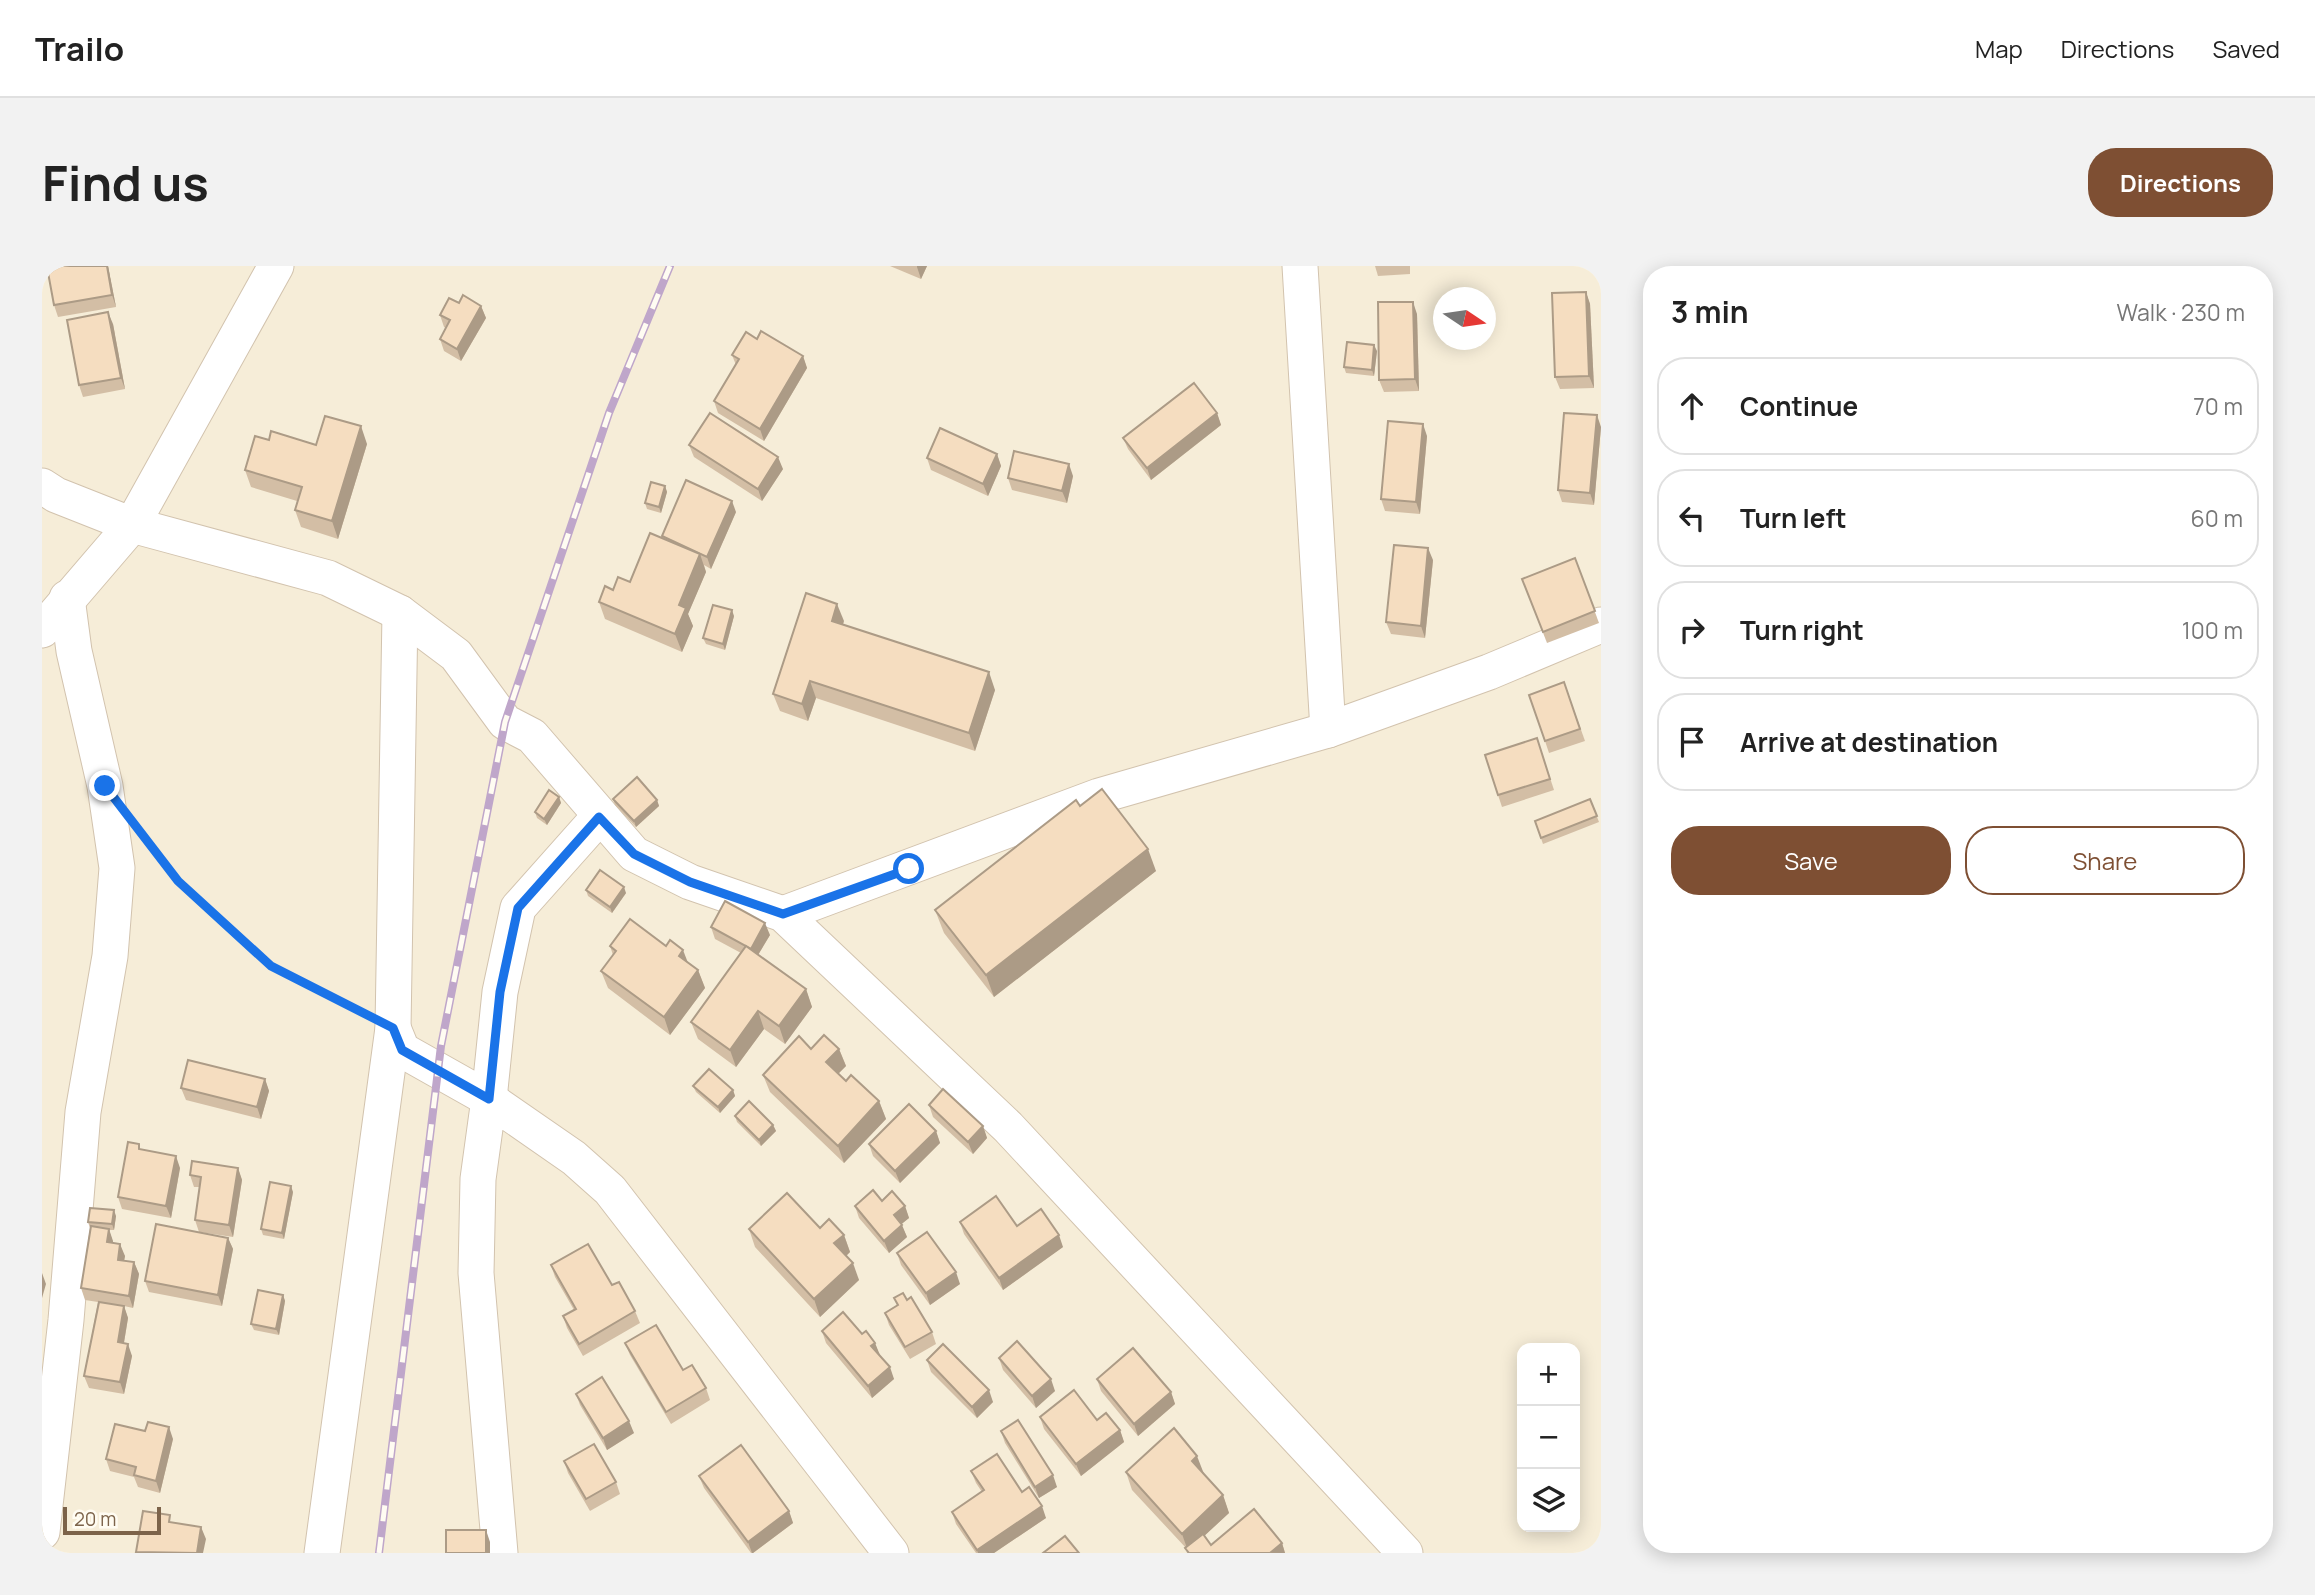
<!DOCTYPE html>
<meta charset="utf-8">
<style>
body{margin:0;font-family:Manrope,sans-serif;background:#f2f2f2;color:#222}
.controls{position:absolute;right:21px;bottom:21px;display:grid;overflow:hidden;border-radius:14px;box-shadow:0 4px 18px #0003}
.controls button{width:63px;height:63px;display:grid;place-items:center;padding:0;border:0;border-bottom:2px solid #e0e0e0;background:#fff;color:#222;font:35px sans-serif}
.compass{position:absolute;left:1391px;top:21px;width:63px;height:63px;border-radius:50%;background:#fff;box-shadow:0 4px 18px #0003;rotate:103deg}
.scale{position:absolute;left:21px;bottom:18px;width:98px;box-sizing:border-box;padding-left:7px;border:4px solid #7c634a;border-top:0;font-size:19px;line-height:24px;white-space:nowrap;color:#7c634a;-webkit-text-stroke:5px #fffcf2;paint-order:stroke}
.stop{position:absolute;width:21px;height:21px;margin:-16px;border:5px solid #1a73e8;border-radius:50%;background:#fff}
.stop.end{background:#1a73e8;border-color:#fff;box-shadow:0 2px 7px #0008}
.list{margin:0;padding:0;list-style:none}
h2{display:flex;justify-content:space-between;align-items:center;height:91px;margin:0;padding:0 28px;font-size:30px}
h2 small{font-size:23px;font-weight:400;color:#767676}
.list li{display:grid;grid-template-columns:46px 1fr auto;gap:21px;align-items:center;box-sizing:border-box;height:98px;margin:0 14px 14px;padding:0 14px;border:2px solid #e0e0e0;border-radius:28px}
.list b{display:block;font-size:26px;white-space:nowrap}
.list em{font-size:23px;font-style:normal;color:#767676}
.actions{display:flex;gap:14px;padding:21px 28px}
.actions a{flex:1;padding:16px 0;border:2px solid #7e4f33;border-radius:28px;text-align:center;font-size:24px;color:#7e4f33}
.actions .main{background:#7e4f33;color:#fff}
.icon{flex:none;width:38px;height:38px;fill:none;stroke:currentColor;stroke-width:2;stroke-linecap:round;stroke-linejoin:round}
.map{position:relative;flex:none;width:1559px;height:1287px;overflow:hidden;border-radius:28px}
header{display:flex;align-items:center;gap:42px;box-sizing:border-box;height:98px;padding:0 35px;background:#fff;border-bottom:2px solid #e0e0e0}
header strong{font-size:33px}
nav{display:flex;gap:38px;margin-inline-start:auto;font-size:24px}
.intro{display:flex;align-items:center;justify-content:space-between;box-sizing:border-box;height:168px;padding:0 42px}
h1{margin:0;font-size:49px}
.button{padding:18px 32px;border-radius:28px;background:#7e4f33;color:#fff;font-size:24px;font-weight:700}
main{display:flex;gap:42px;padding:0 42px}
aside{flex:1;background:#fff;border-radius:28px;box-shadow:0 4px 18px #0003}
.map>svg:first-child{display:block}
.residential{fill:#f6edd8;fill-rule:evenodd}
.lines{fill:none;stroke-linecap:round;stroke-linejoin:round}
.minor-casing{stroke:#d2c3ae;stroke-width:37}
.path{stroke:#dcc0a2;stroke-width:4.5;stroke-dasharray:2 5;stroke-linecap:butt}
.minor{stroke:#fff;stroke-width:35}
.rail-casing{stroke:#bfa6ca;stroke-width:8}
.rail{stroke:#fffcf2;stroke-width:5;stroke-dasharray:16;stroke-linecap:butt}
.wall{fill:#d3bea5}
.shaded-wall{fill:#ac9b86}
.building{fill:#f5ddc0;stroke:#ac9b86;stroke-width:2}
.route{stroke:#1a73e8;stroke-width:9}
</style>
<header>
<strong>Trailo</strong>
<nav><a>Map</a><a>Directions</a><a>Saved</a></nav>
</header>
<div class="intro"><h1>Find us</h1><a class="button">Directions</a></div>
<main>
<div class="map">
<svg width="1559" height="1287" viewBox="0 0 1559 1287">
<rect width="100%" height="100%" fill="#fef9ea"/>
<path class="residential" d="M0,0H1559V1287H0ZM1402,32H1444V74H1402ZM1480,1082H1533V1261H1480Z"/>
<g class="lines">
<g class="minor-casing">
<g id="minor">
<polyline points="1258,0 1286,464"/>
<polyline points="0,220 14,229 90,259 286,312 358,347 414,389 463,456 490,470 592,588 648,616 741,648 966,861 1363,1287"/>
<polyline points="0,364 90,259 234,0"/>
<polyline points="741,648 1057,530 1286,464 1447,406 1559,359"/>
<polyline points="351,762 360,784 447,833 458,726 476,642 557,551"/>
<polyline points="0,1266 24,1054 41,846 68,690 75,602 63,520 32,385 25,332"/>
<polyline points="280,1287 351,762 358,347"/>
<polyline points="458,1287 434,1007 436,913 447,833 532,892 568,924 849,1287"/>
</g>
</g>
<polyline class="path" points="107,577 136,615 229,700 319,746"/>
<use href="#minor" class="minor"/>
<g class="rail-casing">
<polyline id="rail" points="337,1287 399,780 463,456 567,147 628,0"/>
</g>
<use href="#rail" class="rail"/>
</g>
<g class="wall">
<polygon points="8,0 66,0 74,41 16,51 12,39"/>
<polygon points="848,0 885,0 879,13"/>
<polygon points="1333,0 1368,0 1368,8 1336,10"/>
<polygon points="1544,26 1548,38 1552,122 1518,123 1513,111"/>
<polygon points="417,37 439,40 444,52 419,95 402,85 398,73 404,62 402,61 398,49"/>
<polygon points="1375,48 1377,125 1342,126 1337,114"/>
<polygon points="71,58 83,123 41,131 37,119"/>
<polygon points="715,73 761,90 765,102 722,175 676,147 672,135 694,99 690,89"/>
<polygon points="1335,85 1332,110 1304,107 1302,101"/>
<polygon points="1175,147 1179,159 1109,214 1086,183 1081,172"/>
<polygon points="1559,161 1552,239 1520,236 1516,224"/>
<polygon points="1385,170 1378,248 1343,245 1339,233"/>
<polygon points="227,174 274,179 325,178 296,273 259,261 253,244 255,235 209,221 203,204"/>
<polygon points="647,179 741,203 720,235 652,191"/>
<polygon points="955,188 959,200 946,230 889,204 885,192"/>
<polygon points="1031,210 1025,237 970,224 966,212"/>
<polygon points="623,220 625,226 619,247 605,243 603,237"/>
<polygon points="694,246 669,303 662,299 664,306 646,348 651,360 640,386 563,353 557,336 571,324 588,316 620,272 620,270"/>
<polygon points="1533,292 1557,357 1505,377 1480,313"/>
<polygon points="1391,294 1383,372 1349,368 1344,356"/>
<polygon points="692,350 683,384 664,378 661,372"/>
<polygon points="802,355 801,358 953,424 933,485 774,432 766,455 738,445 731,428"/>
<polygon points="1522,416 1543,475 1507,487 1503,475"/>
<polygon points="1495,472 1512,524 1460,541 1456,529"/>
<polygon points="517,531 519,537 505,559 495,552 493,546"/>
<polygon points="571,533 615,534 617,540 594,561 573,539"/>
<polygon points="1548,533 1557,556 1501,578 1493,555"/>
<polygon points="1038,540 1114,605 952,731 902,667 893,644"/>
<polygon points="544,624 584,627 570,647 546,630"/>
<polygon points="669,661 728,669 716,689 764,723 770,741 743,778 722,763 694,801 656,773 649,756 699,687 673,673"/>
<polygon points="568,680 646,696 656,704 663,722 628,769 566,722 559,705 571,689"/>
<polygon points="769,783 797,783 804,800 796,808 804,815 837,835 844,853 802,897 728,826 721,809"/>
<polygon points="223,813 227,825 219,853 144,834 139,822"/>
<polygon points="651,820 691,824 693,830 678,847 654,826"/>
<polygon points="887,839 941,860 945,872 931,888 891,851"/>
<polygon points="693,850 731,859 734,865 719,880 695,856"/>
<polygon points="894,865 898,877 858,917 831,890 827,878"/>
<polygon points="138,902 129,952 80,943 76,931"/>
<polygon points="196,902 200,914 191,971 157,966 153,954 158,921 152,921 148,909"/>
<polygon points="251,926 242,973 221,969 219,963"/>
<polygon points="840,935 863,940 867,952 859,958 865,971 847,987 817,952 813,940"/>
<polygon points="74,950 72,964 67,964 71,977 83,990 82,995 92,996 97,1008 91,1042 82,1040 86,1052 82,1077 90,1090 82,1128 47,1122 42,1110 56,1036 43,1034 39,1022 48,962 46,956"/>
<polygon points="918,956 1021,981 961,1024 922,968"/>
<polygon points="778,962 802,969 808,986 804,990 817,1014 778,1051 713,981 707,963"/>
<polygon points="186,972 191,983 180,1040 107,1026 103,1015"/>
<polygon points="855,987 918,1018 888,1039 859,999"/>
<polygon points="509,999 570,1019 593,1045 598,1057 541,1090 525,1062 521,1050 532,1044 513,1011"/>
<polygon points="241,1029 243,1035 237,1069 212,1064 209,1058"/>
<polygon points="852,1032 865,1034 890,1066 894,1078 868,1093 847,1059 843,1047 855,1039"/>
<polygon points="780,1065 833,1077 837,1089 852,1113 830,1132 784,1077"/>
<polygon points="583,1077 641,1104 664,1122 668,1134 629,1158 588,1089"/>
<polygon points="957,1092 1013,1125 994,1142 961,1104"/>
<polygon points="885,1094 951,1136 935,1152 889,1106"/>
<polygon points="1055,1113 1129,1126 1133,1138 1096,1170 1059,1125"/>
<polygon points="534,1128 592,1167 565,1184 538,1139"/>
<polygon points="998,1151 1055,1154 1078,1164 1082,1176 1039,1210 1002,1163"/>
<polygon points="959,1165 1015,1221 997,1232 963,1177"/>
<polygon points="131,1173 118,1227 96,1221 92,1211 68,1205 64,1193"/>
<polygon points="522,1195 574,1216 578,1228 548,1245 526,1207"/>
<polygon points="929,1205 980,1226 1004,1252 952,1287 934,1287 914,1258 910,1246 940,1226 934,1217"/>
<polygon points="1084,1206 1161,1208 1181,1229 1187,1247 1162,1270 1169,1279 1240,1277 1243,1287 1145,1287 1144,1282 1090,1224"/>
<polygon points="657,1210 747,1245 751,1257 711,1287 709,1287 662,1222"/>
</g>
<g class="shaded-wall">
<polygon points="65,0 66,0 74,41 70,29"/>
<polygon points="875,0 885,0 879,13 875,1"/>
<polygon points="1544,26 1548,38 1552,122 1547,110"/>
<polygon points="1371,36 1375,48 1377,125 1373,113"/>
<polygon points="439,40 444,52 419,95 415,83"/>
<polygon points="66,46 71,58 83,123 79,112"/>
<polygon points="1332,79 1335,85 1332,110 1330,104"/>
<polygon points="761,90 765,102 722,175 718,163"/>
<polygon points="1175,147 1179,159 1109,214 1105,202"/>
<polygon points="1555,149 1559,161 1552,239 1548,227"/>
<polygon points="1381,158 1385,170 1378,248 1374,236"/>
<polygon points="319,160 325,178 296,273 290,255"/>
<polygon points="955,188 959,200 946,230 941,218"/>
<polygon points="736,191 741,203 720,235 716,223"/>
<polygon points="1027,198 1031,210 1025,237 1020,225"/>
<polygon points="623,220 625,226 619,247 617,241"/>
<polygon points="690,235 694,246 669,303 665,291"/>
<polygon points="1386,282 1391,294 1383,372 1379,360"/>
<polygon points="658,288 664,306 646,348 651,360 640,386 633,368 637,339"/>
<polygon points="795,338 802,355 796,372 790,355"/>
<polygon points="690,344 692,350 683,384 681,378"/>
<polygon points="947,406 953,424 933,485 927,467"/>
<polygon points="768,415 774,432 766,455 760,438"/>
<polygon points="517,531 519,537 505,559 502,553"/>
<polygon points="615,534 617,540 594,561 592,555"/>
<polygon points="1106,583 1114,605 952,731 944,709"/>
<polygon points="582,621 584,627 570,647 568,641"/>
<polygon points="723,657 728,669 713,694 709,683"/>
<polygon points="641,684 648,702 637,690"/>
<polygon points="656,704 663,722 628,769 622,751"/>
<polygon points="764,723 770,741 743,778 737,760"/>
<polygon points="716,745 722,763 694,801 688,784"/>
<polygon points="797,783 804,800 790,814 784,796"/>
<polygon points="223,813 227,825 219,853 215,841"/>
<polygon points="691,824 693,830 678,847 676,841"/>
<polygon points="837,835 844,853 802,897 796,880"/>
<polygon points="731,859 734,865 719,880 717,874"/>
<polygon points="941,860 945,872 931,888 926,876"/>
<polygon points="894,865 898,877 858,917 853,905"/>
<polygon points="134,890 138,902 129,952 124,940"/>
<polygon points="196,902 200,914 191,971 187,959"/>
<polygon points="249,920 251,926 242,973 240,967"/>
<polygon points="863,940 867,952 856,961 852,949"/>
<polygon points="72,944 74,950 72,964 70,958"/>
<polygon points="860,959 865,971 847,987 842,975"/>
<polygon points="67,963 71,975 69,988 65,976"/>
<polygon points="802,969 808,986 799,995 792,977"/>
<polygon points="1017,969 1021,981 961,1024 957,1012"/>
<polygon points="186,972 191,983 180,1040 176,1029"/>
<polygon points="78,978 83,990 80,1005 76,994"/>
<polygon points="92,996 97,1008 91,1042 87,1030"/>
<polygon points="811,997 817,1014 778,1051 772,1033"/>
<polygon points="914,1006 918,1018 888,1039 884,1027"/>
<polygon points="0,1007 4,1018 0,1032"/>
<polygon points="241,1029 243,1035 237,1069 234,1063"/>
<polygon points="82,1040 86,1052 80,1088 76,1076"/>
<polygon points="833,1077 838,1089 834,1091 829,1080"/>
<polygon points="86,1078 90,1090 82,1128 78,1116"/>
<polygon points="848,1101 852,1113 830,1132 826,1120"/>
<polygon points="1009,1113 1013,1125 994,1142 990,1130"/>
<polygon points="947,1124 951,1136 935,1152 930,1141"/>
<polygon points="1129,1126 1133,1138 1096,1170 1092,1158"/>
<polygon points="587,1155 592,1167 565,1184 561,1172"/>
<polygon points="127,1161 131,1173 118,1227 114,1215"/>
<polygon points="1078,1164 1082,1176 1039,1210 1034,1198"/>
<polygon points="1155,1190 1162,1208 1150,1195"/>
<polygon points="1011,1209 1015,1221 997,1232 993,1221"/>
<polygon points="1181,1229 1187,1247 1146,1285 1140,1268"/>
<polygon points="1000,1240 1004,1252 952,1287 936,1287 935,1284"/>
<polygon points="747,1245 751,1257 711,1287 710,1287 706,1276"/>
<polygon points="159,1261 164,1273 161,1287 155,1287"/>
<polygon points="444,1264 448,1276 448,1287 444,1287"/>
<polygon points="1240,1277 1243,1287 1228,1287"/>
</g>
<g class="building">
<polygon points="8,0 65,0 70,29 12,39 5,1"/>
<polygon points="1544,26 1547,110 1513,111 1510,27"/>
<polygon points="421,29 439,40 415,83 398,73 408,54 398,49 407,32 417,37"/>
<polygon points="1336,36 1371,36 1373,113 1337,114"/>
<polygon points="66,46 79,112 37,119 25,54"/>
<polygon points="719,65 761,90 718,163 672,135 697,93 690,89 704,66 715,73"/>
<polygon points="1305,76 1332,79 1330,104 1302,101"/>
<polygon points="1152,117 1175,147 1105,202 1081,172"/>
<polygon points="668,147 736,191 716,223 647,179"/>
<polygon points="1522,147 1555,149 1548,227 1516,224"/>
<polygon points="283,150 319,160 290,255 253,244 260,221 203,204 213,170 227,174 229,165 274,179"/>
<polygon points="1346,155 1381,158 1374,236 1339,233"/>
<polygon points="898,162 955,188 941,218 885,192"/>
<polygon points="972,185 1027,198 1020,225 966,212"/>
<polygon points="644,214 690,235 665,291 620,270"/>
<polygon points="609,216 623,220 617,241 603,237"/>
<polygon points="608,267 658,288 637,339 644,342 633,368 557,336 563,320 571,324 576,311 588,316"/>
<polygon points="1352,279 1386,282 1379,360 1344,356"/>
<polygon points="1533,292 1553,345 1501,366 1480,313"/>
<polygon points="764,327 795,338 790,355 947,406 927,467 768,415 760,438 731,428"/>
<polygon points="671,339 690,344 681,378 661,372"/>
<polygon points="1522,416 1538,463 1503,475 1487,429"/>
<polygon points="1495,472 1508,513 1456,529 1443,489"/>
<polygon points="595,511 615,534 592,555 571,533"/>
<polygon points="1060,523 1106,583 944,709 893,644 1034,534 1038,540"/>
<polygon points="507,524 517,531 502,553 493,546"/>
<polygon points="1548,533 1555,550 1499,572 1493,555"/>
<polygon points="558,604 582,621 568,641 544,624"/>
<polygon points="683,635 723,657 709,683 669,661"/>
<polygon points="588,653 624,680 628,674 641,684 637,690 656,704 622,751 559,705 574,685 568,680"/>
<polygon points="704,680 764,723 737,760 716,745 688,784 649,756"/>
<polygon points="782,769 797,783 784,796 804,815 809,809 837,835 796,880 721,809 757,770 769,783"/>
<polygon points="146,794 223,813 215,841 139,822"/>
<polygon points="667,803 691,824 676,841 651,820"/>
<polygon points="901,823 941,860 926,876 887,839"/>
<polygon points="707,835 731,859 717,874 693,850"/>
<polygon points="867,838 894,865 853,905 827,878"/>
<polygon points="86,876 97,878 97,883 134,890 124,940 76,931"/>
<polygon points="150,895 196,902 187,959 153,954 159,911 148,909"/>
<polygon points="228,916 249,920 240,967 219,963"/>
<polygon points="831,924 840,935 850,925 863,940 852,949 860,959 842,975 813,940"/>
<polygon points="745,927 778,962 787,953 802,969 792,977 811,997 772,1033 707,963"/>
<polygon points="954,930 975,960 999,943 1017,969 957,1012 918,956"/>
<polygon points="48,942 72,944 70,958 46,956"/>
<polygon points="114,958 186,972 176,1029 103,1015"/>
<polygon points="49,960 67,963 65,976 78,978 76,994 92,996 87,1030 39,1022"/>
<polygon points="885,966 914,1006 884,1027 855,987"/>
<polygon points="546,978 570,1019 577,1016 593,1045 537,1078 521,1050 534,1043 509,999"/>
<polygon points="216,1024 241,1029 234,1063 209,1058"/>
<polygon points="861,1027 865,1034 869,1031 890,1066 863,1081 843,1047 856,1039 852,1032"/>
<polygon points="57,1036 82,1040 76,1076 86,1078 78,1116 42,1110"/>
<polygon points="801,1046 820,1068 824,1065 833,1077 829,1080 848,1101 826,1120 780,1065"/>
<polygon points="614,1059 641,1104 650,1099 664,1122 624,1146 583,1077"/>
<polygon points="975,1075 1009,1113 990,1130 957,1092"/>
<polygon points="901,1078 947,1124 930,1141 885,1094"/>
<polygon points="1091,1082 1129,1126 1092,1158 1055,1113"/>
<polygon points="560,1111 587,1155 561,1172 534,1128"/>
<polygon points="1032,1124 1055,1154 1064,1147 1078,1164 1034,1198 998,1151"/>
<polygon points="976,1154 1011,1209 993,1221 959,1165"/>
<polygon points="106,1156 127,1161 114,1215 92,1209 94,1201 64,1193 73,1158 103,1165"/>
<polygon points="1132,1162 1155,1190 1150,1195 1181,1229 1140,1268 1084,1206"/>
<polygon points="552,1178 574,1216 544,1233 522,1195"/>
<polygon points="699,1179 747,1245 706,1276 657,1210"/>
<polygon points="955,1188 980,1226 987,1221 1000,1240 935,1284 910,1246 942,1224 929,1205"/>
<polygon points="1212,1243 1240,1277 1228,1287 1147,1287 1143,1282 1161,1268 1169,1279"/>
<polygon points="101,1245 128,1249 127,1256 159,1261 155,1287 94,1286"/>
<rect x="404" y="1264" width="40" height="23"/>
<polygon points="1023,1270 1037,1287 1001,1287"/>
</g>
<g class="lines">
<polyline class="route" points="63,520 136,615 229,700 351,762 360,784 447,833 458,726 476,642 557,551 592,588 648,616 741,648 867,603"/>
</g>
</svg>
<div class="controls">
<button>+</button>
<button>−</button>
<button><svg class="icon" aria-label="layers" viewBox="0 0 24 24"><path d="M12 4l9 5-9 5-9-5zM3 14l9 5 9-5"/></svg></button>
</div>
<svg class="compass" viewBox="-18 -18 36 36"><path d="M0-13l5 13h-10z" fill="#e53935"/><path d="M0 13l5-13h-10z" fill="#767676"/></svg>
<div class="scale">20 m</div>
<div class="stop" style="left:867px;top:603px"></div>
<div class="stop end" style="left:63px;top:520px"></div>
</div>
<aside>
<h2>3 min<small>Walk · 230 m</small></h2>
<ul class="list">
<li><svg class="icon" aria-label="ahead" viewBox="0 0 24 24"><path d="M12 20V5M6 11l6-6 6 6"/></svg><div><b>Continue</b></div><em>70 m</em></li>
<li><svg class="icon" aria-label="left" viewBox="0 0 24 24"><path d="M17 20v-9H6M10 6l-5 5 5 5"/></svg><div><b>Turn left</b></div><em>60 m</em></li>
<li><svg class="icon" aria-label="right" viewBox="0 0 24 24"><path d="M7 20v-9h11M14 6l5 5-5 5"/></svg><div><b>Turn right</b></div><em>100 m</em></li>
<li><svg class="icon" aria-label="arrive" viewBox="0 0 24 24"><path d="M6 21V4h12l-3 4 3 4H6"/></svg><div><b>Arrive at destination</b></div></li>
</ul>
<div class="actions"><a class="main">Save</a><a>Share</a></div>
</aside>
</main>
